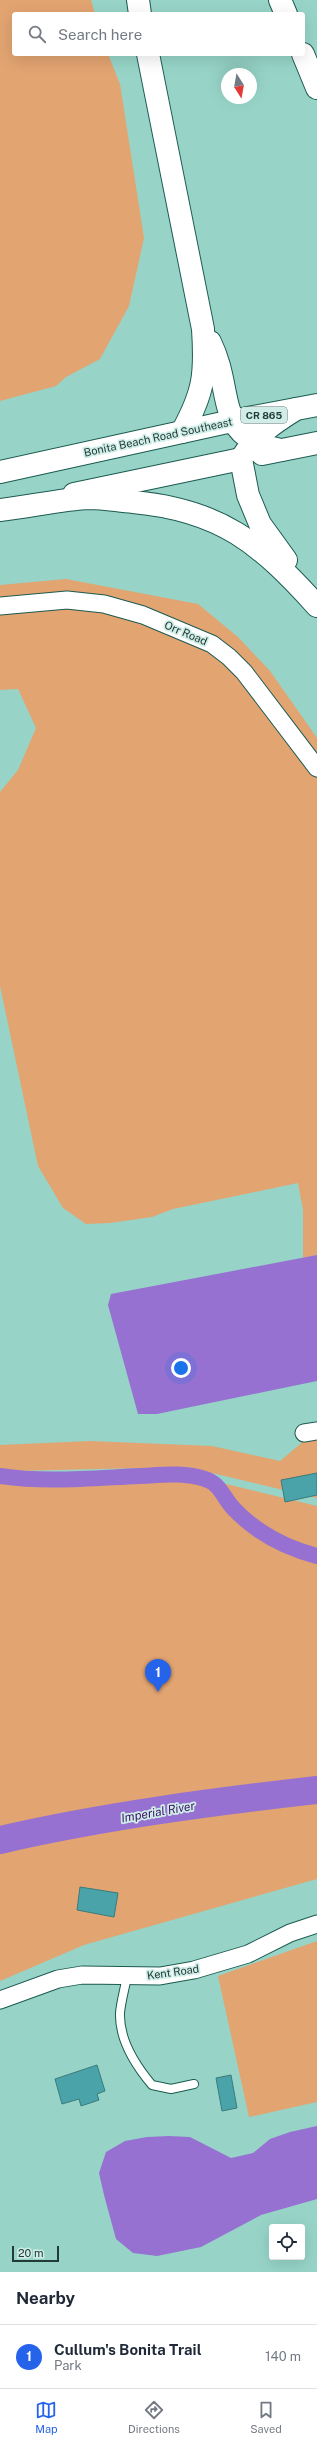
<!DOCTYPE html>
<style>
body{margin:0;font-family:"Public Sans",sans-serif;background:#f6f6f7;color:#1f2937}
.controls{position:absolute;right:12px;bottom:12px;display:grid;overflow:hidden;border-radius:4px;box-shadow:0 4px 16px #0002}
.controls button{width:36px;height:36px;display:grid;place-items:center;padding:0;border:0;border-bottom:1px solid #e0e1e3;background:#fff;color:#1f2937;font:20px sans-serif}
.compass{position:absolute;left:221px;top:68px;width:36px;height:36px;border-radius:50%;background:#fff;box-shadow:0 4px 16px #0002;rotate:169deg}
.scale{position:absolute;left:12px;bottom:10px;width:47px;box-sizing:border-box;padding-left:4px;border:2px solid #223b36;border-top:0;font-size:11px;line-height:14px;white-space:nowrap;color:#223b36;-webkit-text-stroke:3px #d0eee7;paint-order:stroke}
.you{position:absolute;left:181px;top:1368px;width:14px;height:14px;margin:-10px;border:3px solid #fff;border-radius:50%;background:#1a73e8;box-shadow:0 0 0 6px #1a73e833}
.badge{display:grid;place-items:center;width:26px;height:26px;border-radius:50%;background:#2563eb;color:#fff;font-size:13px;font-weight:700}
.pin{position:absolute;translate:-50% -33px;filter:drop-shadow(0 1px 2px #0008)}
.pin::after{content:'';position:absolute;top:21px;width:14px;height:12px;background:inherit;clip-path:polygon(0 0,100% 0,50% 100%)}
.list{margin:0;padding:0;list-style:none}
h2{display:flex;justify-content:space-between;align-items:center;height:52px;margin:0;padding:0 16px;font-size:17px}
h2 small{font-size:13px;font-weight:400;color:#747a83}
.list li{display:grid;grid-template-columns:26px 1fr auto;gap:12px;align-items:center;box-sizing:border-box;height:64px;padding:0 16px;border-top:1px solid #e0e1e3}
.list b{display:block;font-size:15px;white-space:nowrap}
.list p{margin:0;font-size:13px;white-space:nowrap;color:#747a83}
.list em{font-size:13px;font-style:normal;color:#747a83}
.icon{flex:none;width:22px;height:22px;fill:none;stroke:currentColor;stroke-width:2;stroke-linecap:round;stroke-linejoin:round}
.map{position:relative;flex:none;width:317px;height:2272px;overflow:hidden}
.search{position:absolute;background:#fff;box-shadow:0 4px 16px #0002;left:12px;right:12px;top:12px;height:44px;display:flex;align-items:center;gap:10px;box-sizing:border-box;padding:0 14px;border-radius:4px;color:#747a83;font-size:15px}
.sheet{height:116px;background:#fff}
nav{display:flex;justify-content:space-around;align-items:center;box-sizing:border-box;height:56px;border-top:1px solid #e0e1e3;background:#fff;font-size:11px;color:#747a83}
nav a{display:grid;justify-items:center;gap:2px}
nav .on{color:#2563eb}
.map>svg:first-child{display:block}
.green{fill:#e2a471}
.water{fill:#9671d1}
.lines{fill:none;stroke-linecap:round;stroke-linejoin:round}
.canal{stroke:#9671d1;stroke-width:16}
.river{stroke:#9671d1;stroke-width:28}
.building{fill:#49a3a8;stroke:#3b7b7e}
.lane-casing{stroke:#1c5a50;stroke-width:10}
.street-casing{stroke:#1c5a50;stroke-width:19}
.secondary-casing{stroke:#1c5a50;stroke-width:24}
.primary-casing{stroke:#1c5a50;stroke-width:24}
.highway-casing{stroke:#1c5a50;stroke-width:24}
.lane{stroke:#fff;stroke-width:8}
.street{stroke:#fff;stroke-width:17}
.secondary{stroke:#fff;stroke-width:22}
.primary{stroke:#fff;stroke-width:22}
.highway{stroke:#fff;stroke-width:22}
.labels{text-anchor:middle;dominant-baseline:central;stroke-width:3.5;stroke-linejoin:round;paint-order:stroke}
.shield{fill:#d0eee7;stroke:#56716b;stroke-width:1}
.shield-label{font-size:10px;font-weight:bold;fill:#223b36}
.street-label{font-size:11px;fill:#223b36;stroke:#d0eee7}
.water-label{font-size:12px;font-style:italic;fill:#3b1168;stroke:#d0eee7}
</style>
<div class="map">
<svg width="317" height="2272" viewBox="0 0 317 2272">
<rect width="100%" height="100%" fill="#97d4c7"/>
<g class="green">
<polygon points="0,0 91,0 95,14 14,14 14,54 108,54 120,84 144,238 129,306 100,359 66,377 56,386 0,401"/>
<polygon points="66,579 198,604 238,637 270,671 317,738 317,1255 303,1258 303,1210 298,1183 173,1209 152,1217 110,1223 86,1224 63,1208 38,1166 0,986 0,792 18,770 36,728 18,689 0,690 0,585"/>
<polygon points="317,1430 317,1498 187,1467 13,1471 0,1469 0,1445 90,1441 212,1446 280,1461"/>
<polygon points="185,1474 317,1506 317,1879 84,1945 0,1981 0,1476 13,1478"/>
<polygon points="317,1941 317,2102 249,2117 218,1976"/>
</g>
<g class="water">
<polygon points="317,1255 317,1381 157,1414 138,1414 108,1305 111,1294"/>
<polygon points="317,2126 317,2199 261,2215 201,2247 157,2256 133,2253 116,2239 104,2195 99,2173 106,2152 125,2141 147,2137 169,2136 190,2137 231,2158 253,2153 270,2139 290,2132"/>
</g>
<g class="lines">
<path class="canal" d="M0,1476C45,1483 94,1478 139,1476C161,1475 184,1472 205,1479C221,1484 223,1498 234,1509C256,1532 286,1548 317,1556"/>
<path class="river" d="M0,1840C104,1816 211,1802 317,1790"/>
</g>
<g class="building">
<polygon points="317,1473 317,1495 285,1502 281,1480"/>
<polygon points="80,1887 118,1893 114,1917 77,1910"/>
<polygon points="97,2065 105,2091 97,2094 99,2100 81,2106 79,2099 62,2104 55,2079"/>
<polygon points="231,2075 237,2108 222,2111 216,2078"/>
</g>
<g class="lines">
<g class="lane-casing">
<path id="lane" d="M127,1976C125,1988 121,2001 120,2013C119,2039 136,2066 152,2085L171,2089L194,2084"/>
</g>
<g class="street-casing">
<g id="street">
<polyline points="0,606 67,600 104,604 143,615 212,644 229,657 244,672 317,768"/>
<polyline points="304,1433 317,1431"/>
<polyline points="0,2000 58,1979 82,1975 160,1976 194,1970 248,1954 290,1933 317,1924"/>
</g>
</g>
<g class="secondary-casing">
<g id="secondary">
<polyline points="0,472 232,421"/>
<polyline points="74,494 241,459"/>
</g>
</g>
<g class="primary-casing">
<g id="primary">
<polyline points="232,421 317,405"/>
<polyline points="262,454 317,443"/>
</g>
</g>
<g class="highway-casing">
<g id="highway">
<polyline points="138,0 140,14"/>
<polyline points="280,0 286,14"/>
<path d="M148,54L203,329C206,374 204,392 182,432"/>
<polyline points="303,54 317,88"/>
<path d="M210,342C235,392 212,437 281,450"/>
<path d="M0,510C30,507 61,499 90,498C104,498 119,501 133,502C221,510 260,543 317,606"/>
<path d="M286,560L260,524L248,495L241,459C257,434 272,424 296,409"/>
</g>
</g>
<use href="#lane" class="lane"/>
<use href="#street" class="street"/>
<use href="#secondary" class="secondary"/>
<use href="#primary" class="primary"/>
<use href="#highway" class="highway"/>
</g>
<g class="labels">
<rect class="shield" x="241" y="407" width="46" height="16" rx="3"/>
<g class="shield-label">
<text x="264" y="415">CR 865</text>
</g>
<g class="street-label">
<text transform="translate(158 437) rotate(-12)">Bonita Beach Road Southeast</text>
<text transform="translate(186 633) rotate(23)">Orr Road</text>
<text transform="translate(173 1972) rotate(-8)">Kent Road</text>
</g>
<g class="water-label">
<text transform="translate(158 1812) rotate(-10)">Imperial River</text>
</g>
</g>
</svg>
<div class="controls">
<button><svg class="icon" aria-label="locate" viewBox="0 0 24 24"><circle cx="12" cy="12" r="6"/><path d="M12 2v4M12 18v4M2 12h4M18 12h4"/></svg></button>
</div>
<svg class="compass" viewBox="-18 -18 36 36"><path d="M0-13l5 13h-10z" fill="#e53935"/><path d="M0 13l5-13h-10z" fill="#747a83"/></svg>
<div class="scale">20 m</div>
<div class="you"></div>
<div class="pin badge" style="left:158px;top:1692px">1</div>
<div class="search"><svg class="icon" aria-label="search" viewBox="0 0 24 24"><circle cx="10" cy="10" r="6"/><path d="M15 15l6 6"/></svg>Search here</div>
</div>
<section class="sheet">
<h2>Nearby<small></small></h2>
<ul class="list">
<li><span class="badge">1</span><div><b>Cullum's Bonita Trail</b><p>Park</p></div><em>140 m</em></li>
</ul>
</section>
<nav>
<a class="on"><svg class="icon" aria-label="map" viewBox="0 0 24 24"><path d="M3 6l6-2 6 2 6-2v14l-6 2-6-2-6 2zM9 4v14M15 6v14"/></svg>Map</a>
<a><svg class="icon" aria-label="directions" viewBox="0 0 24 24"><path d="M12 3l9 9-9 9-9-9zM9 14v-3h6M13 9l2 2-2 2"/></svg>Directions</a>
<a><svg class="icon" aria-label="saved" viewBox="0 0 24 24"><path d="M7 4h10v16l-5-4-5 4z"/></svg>Saved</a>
</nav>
